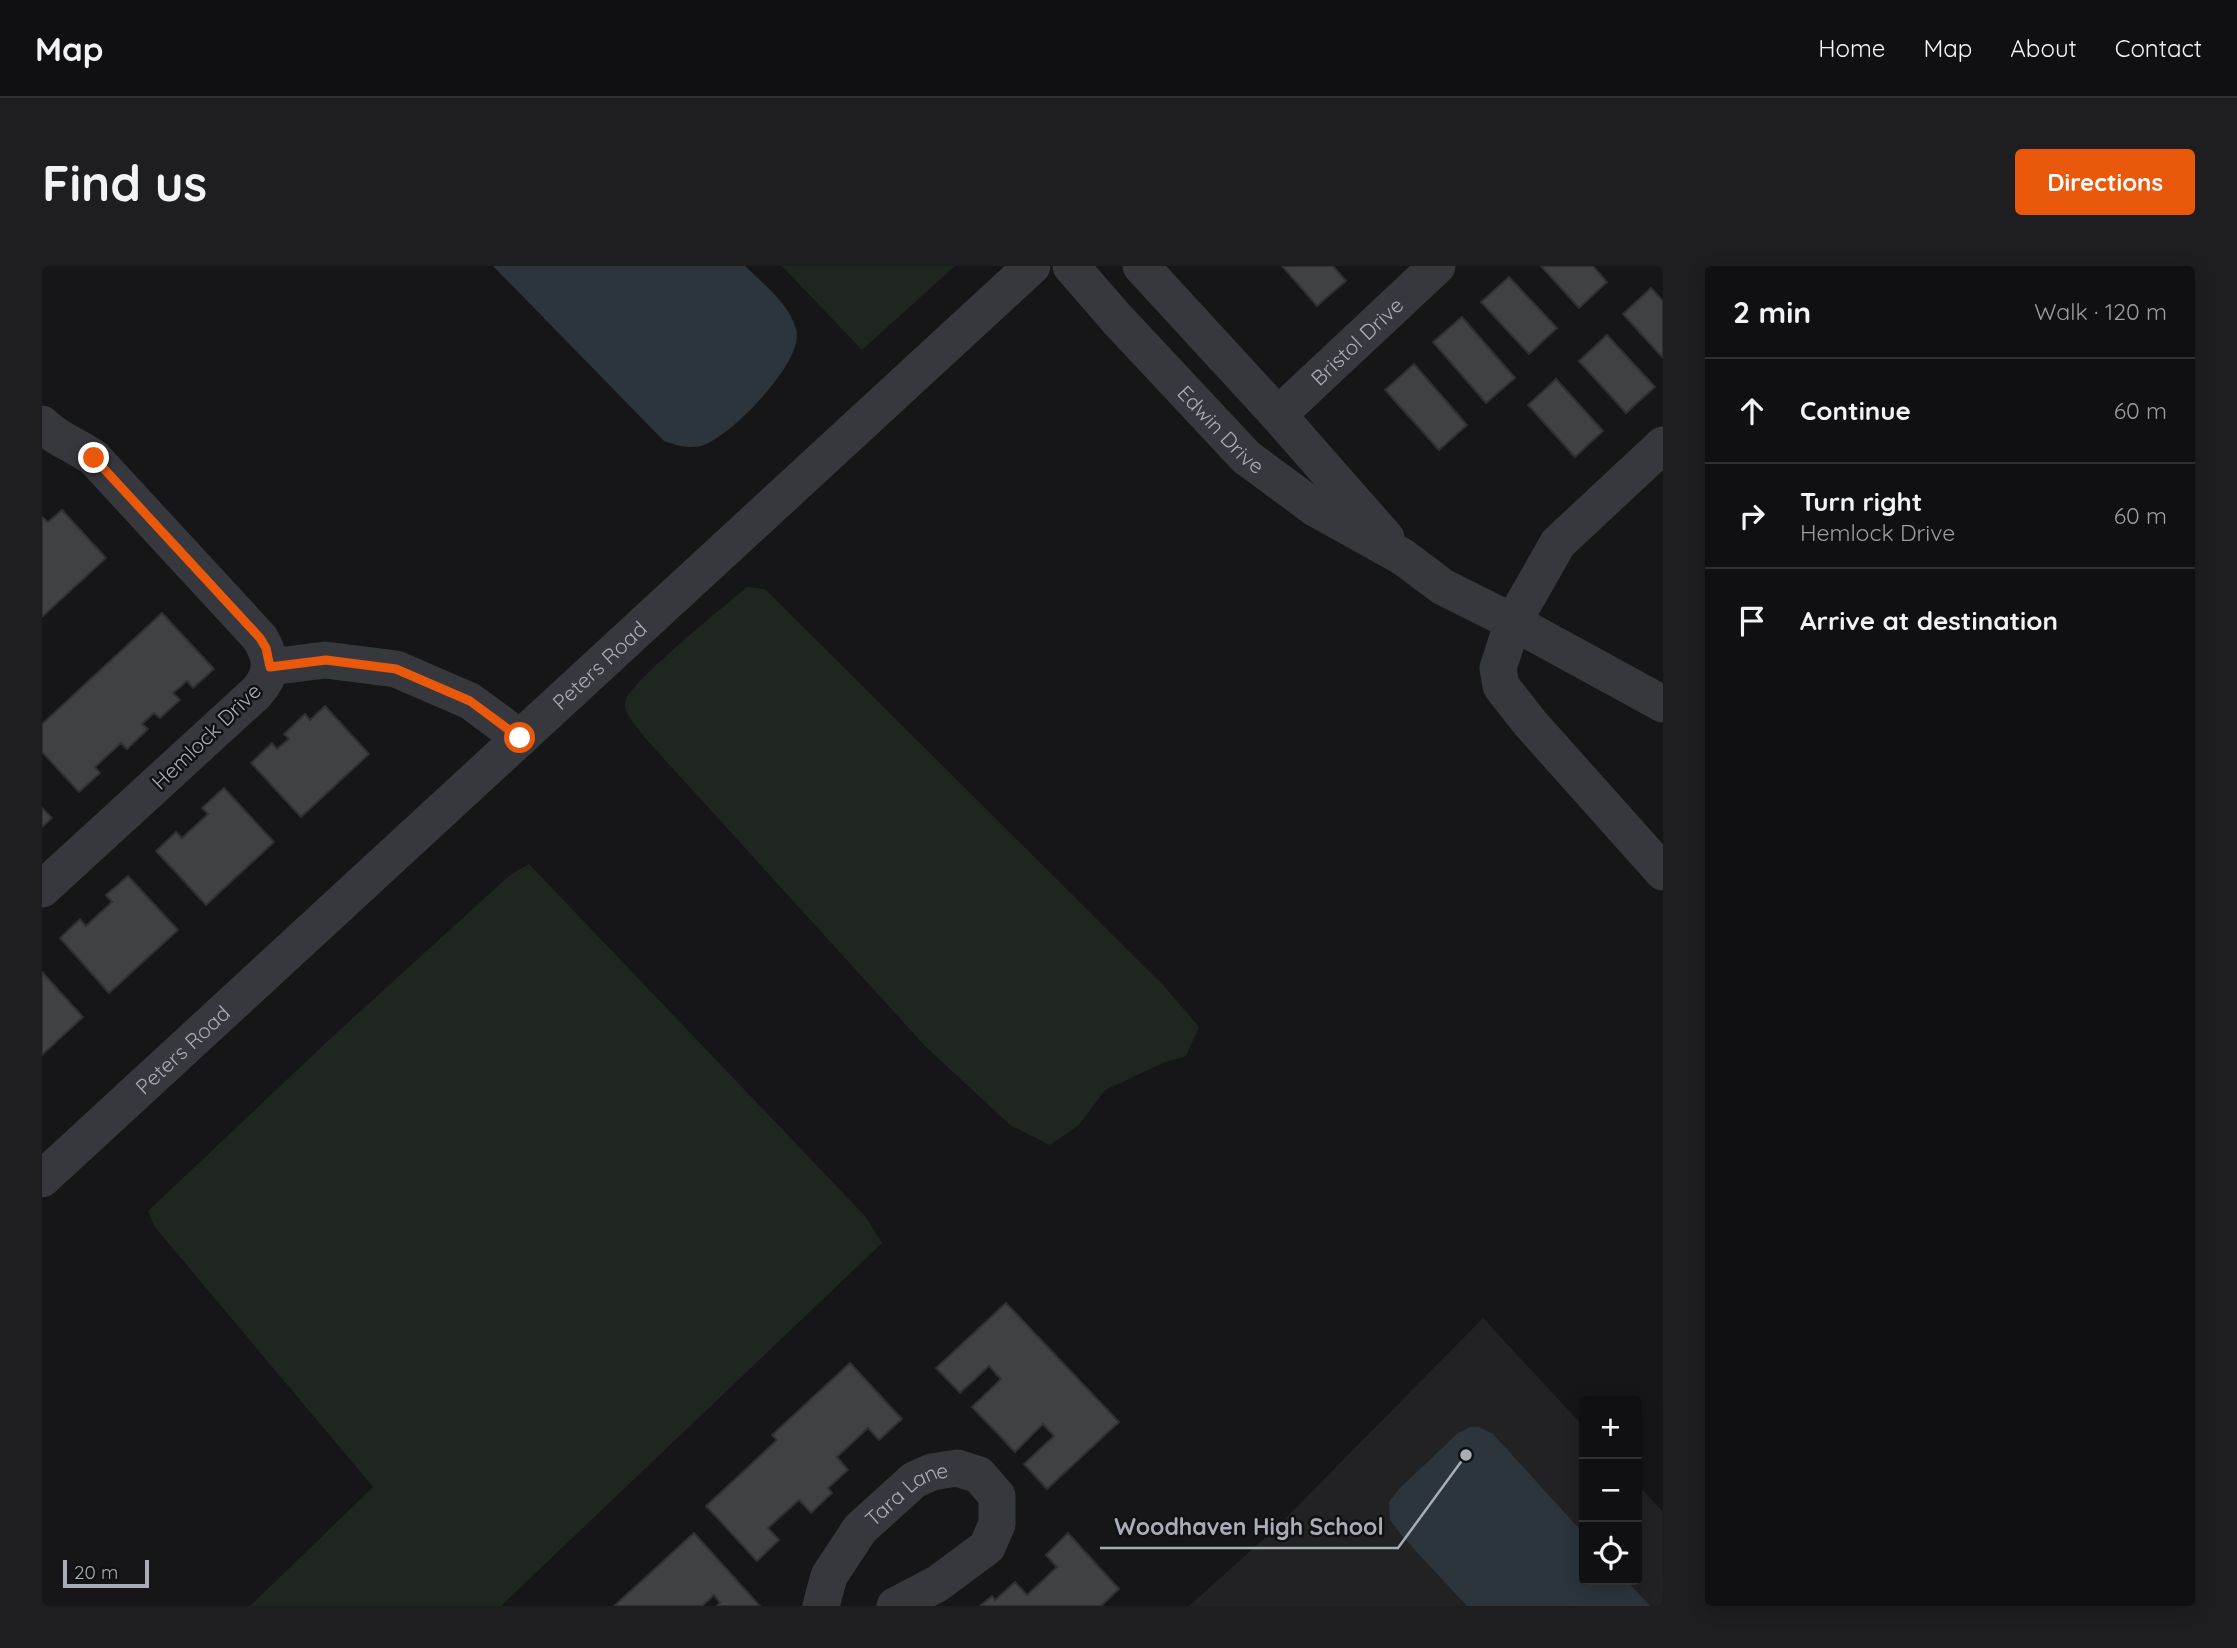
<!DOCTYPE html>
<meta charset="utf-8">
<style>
body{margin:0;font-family:Quicksand,sans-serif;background:#1e1e20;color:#f1f3f6}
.controls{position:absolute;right:21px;bottom:21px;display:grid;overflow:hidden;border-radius:7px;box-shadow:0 4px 18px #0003}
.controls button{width:63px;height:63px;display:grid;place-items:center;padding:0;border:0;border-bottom:2px solid #303032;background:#101012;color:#f1f3f6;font:35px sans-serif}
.scale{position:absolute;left:21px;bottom:18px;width:86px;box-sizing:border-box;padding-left:7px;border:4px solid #a8adb8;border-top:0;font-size:19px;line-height:24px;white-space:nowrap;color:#a8adb8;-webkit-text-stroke:5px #111113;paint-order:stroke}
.stop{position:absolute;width:21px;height:21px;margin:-16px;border:5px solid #ea580c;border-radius:50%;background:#fff}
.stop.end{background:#ea580c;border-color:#fff;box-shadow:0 2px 7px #0008}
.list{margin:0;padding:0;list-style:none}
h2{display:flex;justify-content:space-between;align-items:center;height:91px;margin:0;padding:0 28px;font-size:30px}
h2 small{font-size:23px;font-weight:400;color:#9c9d9f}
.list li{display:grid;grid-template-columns:46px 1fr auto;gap:21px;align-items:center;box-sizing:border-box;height:105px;padding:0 28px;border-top:2px solid #303032}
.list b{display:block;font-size:26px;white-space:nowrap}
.list p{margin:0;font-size:23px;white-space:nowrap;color:#9c9d9f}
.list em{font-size:23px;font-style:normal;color:#9c9d9f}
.icon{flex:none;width:38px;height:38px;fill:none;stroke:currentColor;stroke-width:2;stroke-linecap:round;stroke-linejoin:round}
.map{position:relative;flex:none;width:1621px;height:1340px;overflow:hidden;border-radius:7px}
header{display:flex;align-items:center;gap:42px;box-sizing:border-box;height:98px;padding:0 35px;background:#101012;border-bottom:2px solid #303032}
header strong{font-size:33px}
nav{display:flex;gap:38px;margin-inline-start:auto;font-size:24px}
.intro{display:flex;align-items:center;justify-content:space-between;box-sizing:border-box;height:168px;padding:0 42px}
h1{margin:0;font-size:49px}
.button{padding:18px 32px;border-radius:7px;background:#ea580c;color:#fff;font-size:24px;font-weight:700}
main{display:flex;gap:42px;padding:0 42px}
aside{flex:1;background:#101012;border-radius:7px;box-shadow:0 4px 18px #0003}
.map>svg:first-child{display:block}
.built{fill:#222225}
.green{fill:#1e261f}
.water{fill:#2c353c}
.building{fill:#404145;stroke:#303034;stroke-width:2}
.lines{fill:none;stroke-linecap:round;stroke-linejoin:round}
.minor{stroke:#37383d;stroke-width:37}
.route{stroke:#ea580c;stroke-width:9}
.labels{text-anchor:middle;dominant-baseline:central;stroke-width:5;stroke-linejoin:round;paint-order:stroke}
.street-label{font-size:21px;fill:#a8adb8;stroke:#111113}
.leader{fill:none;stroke:#a8adb8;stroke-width:2.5}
.callout-dot{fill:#a8adb8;stroke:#111113;stroke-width:2.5}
.callout-label{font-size:23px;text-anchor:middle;font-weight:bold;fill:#a8adb8;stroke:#111113;stroke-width:5;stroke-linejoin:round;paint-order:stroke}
</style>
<header>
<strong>Map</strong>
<nav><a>Home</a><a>Map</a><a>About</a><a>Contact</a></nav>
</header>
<div class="intro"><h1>Find us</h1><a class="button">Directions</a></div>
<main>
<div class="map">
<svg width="1621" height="1340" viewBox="0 0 1621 1340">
<rect width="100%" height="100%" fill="#161618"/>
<polygon class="built" points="1441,1052 1542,1161 1542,1314 1595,1314 1595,1218 1621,1246 1621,1340 1147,1340 1235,1261"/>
<g class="green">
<polygon points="740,0 913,0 820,84"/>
<path d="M705,321L723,323L1122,720L1157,761L1144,790L1121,797L1063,824L1037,859L1008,879L968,859L883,780L604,473C597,463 581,448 583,436C585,418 685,338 705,321Z"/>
<polygon points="487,598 823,950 840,977 459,1340 208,1340 331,1221 112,960 106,945 289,772 468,609"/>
</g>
<g class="water">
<path d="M451,0H703C721,18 747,37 754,63C764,95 688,171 659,180C645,183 634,179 622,175Z"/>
<polygon points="1428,1161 1437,1161 1451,1168 1542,1268 1542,1314 1584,1314 1608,1340 1425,1340 1360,1270 1348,1254 1347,1236 1356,1224 1416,1167"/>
</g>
<g class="building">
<polygon points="1240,0 1291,0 1304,15 1275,40"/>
<polygon points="1499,0 1551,0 1565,16 1537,42"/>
<polygon points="1467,11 1515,62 1487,88 1439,36"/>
<polygon points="1609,22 1621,35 1621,92 1581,48"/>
<polygon points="1420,51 1473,112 1444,137 1391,76"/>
<polygon points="1565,69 1613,121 1584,147 1537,95"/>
<polygon points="1372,98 1425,159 1397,184 1343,124"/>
<polygon points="1514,113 1561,165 1533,191 1486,139"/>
<polygon points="20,244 64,292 0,351 0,251 6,256"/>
<polygon points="120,347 172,403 151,422 145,415 131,427 138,434 118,452 112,447 100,458 106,463 85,483 79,477 53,501 58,507 37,526 0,486 0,458"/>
<polygon points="283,440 327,488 259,551 209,497 230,477 235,483 247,473 242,468 263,448 268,454"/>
<polygon points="182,522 232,576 164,639 114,585 134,566 140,572 166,548 160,542"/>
<polygon points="0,542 10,552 0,561"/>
<polygon points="86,610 136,664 67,727 18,672 38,653 44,660 70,636 64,629"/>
<polygon points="0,706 41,751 0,789"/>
<polygon points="964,1037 1077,1156 1005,1223 982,1198 1012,1170 1001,1158 973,1186 930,1141 959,1113 947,1100 918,1127 894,1102"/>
<polygon points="808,1097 860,1153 837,1174 826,1162 795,1191 806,1204 786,1222 790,1227 769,1247 757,1234 726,1262 737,1274 715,1295 664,1240 735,1174 730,1169"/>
<polygon points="652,1267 718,1340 675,1340 678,1337 672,1329 660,1340 572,1340"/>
<polygon points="1026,1267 1077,1323 1059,1340 938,1340 950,1330 953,1334 973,1316 985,1329 1015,1301 1004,1289"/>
</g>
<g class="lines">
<g class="minor">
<path id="s1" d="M1029,0L1074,52L1204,191L1273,242L1361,291L1401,321L1471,356L1456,402L1459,420L1488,457L1621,606"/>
<polyline points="1099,0 1236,149 1344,272"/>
<path id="s2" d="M1236,149L1395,0"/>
<path d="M0,158C14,173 36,180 52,192L218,372C231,394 231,408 214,427L0,623"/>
<polyline points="1621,179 1516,277 1471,356 1621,438"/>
<polyline points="228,401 283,394 354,403 428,435 478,472"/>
<path id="s3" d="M0,913L990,0"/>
<path id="s4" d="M779,1340L787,1310L818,1263L872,1214L890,1206L915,1202L937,1209L955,1230V1258L945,1281L895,1318L853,1340"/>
</g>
</g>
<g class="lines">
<polyline class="route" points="52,192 218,372 224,382 228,401 284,394 354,403 428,435 478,472"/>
</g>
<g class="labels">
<g class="street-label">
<text stroke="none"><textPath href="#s2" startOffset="108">Bristol Drive</textPath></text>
<text stroke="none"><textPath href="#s1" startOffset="222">Edwin Drive</textPath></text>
<text stroke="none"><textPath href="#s3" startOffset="758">Peters Road</textPath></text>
<text transform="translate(164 470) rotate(-44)">Hemlock Drive</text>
<text stroke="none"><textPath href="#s3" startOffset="191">Peters Road</textPath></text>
<text stroke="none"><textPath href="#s4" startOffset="147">Tara Lane</textPath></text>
</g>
</g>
<path class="leader" d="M1424 1189L1356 1282H1058"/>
<circle class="callout-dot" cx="1424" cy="1189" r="7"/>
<g class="callout-label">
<text x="1207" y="1269">Woodhaven High School</text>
</g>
</svg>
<div class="controls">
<button>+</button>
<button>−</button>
<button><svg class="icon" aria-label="locate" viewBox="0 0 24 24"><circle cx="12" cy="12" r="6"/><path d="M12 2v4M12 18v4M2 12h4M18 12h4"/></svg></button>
</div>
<div class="scale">20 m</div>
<div class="stop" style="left:478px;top:472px"></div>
<div class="stop end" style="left:52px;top:192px"></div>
</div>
<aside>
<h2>2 min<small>Walk · 120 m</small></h2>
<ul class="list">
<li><svg class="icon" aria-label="ahead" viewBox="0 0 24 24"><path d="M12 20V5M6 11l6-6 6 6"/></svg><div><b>Continue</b></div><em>60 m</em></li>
<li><svg class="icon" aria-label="right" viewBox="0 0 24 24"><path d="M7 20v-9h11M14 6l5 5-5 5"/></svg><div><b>Turn right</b><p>Hemlock Drive</p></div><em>60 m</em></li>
<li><svg class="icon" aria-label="arrive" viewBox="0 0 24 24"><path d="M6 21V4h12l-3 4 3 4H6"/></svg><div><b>Arrive at destination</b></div></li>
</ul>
</aside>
</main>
